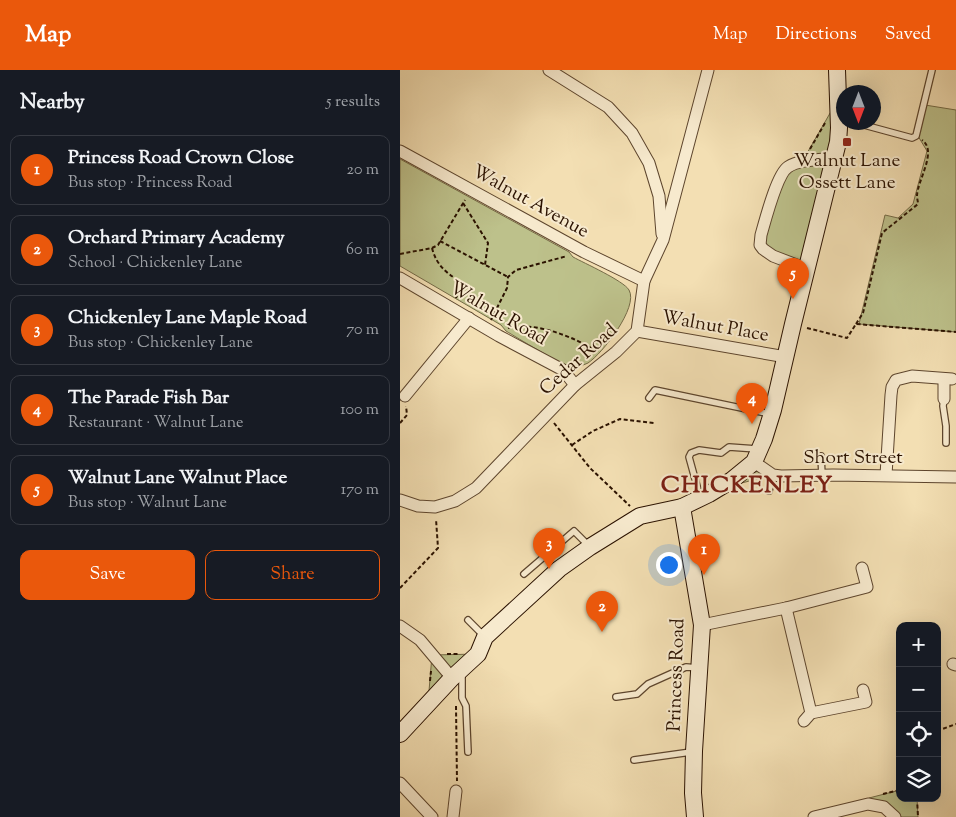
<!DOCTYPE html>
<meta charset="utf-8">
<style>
body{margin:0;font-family:"Sorts Mill Goudy",serif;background:#242831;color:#f1f3f6}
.controls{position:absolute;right:15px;bottom:15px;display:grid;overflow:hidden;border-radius:10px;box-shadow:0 5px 20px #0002}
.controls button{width:45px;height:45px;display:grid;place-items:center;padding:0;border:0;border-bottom:1px solid #363941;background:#171b24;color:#f1f3f6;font:25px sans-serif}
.compass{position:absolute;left:436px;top:15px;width:45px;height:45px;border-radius:50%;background:#171b24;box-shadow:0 5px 20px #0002;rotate:180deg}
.you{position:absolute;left:268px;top:494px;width:18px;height:18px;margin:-12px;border:4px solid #fff;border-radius:50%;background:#1a73e8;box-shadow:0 0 0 8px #1a73e833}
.badge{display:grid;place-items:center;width:32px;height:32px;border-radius:50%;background:#ea580c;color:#fff;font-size:16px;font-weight:700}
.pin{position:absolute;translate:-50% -41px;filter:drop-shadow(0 1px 2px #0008)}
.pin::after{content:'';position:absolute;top:26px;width:18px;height:15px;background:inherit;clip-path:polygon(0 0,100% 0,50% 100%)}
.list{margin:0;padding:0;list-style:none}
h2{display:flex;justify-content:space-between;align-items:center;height:65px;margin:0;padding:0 20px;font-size:21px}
h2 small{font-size:16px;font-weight:400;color:#9ea1a6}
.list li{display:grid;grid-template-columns:32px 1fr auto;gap:15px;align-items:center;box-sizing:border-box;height:70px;margin:0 10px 10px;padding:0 10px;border:1px solid #363941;border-radius:10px}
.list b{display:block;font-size:19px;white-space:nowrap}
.list p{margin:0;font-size:16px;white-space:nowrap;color:#9ea1a6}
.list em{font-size:16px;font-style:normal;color:#9ea1a6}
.actions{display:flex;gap:10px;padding:15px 20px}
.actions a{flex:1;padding:11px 0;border:1px solid #ea580c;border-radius:10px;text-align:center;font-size:18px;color:#ea580c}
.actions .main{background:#ea580c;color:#fff}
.icon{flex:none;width:28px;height:28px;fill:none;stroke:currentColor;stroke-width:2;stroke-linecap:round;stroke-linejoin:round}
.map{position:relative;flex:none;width:556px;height:747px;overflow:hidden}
header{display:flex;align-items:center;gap:30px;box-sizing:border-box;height:70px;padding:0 25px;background:#ea580c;color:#fff}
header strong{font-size:24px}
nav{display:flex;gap:28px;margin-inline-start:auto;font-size:18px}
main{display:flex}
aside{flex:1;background:#171b24}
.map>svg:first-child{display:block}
.green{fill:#bdc18b;stroke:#746a46}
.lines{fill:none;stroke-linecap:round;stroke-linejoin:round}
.lane-casing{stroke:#5d452d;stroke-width:8}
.street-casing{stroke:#5d452d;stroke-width:13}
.secondary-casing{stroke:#2b1200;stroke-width:18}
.path{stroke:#2b1200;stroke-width:2;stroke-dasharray:4 2.5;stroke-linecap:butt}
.lane{stroke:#f7eace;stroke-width:5.5}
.street{stroke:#f7eace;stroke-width:11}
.secondary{stroke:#f7eace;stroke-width:16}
.poi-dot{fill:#8f2418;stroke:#f7eace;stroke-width:2}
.labels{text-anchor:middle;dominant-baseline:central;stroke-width:4;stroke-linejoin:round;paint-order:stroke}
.poi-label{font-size:19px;fill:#2b1200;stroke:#f7eace}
.street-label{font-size:19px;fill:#2b1200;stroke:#f7eace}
.district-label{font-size:24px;font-weight:bold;letter-spacing:1px;fill:#7a1f14;stroke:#f7eace}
</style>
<header>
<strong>Map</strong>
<nav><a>Map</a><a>Directions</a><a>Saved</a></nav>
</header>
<main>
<aside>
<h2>Nearby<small>5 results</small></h2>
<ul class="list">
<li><span class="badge">1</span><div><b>Princess Road Crown Close</b><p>Bus stop · Princess Road</p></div><em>20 m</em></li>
<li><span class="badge">2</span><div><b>Orchard Primary Academy</b><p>School · Chickenley Lane</p></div><em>60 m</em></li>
<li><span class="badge">3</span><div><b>Chickenley Lane Maple Road</b><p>Bus stop · Chickenley Lane</p></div><em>70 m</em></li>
<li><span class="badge">4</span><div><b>The Parade Fish Bar</b><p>Restaurant · Walnut Lane</p></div><em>100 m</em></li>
<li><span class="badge">5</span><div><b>Walnut Lane Walnut Place</b><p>Bus stop · Walnut Lane</p></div><em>170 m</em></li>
</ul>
<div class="actions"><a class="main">Save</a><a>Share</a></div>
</aside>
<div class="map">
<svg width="556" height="747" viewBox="0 0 556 747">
<rect width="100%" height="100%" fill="#f3dfb3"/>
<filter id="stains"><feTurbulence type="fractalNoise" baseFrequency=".004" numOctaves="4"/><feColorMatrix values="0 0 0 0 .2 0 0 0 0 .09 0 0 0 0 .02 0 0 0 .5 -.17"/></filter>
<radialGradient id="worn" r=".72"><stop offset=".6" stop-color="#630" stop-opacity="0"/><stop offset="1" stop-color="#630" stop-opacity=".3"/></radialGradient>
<g class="green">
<polygon points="437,31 407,199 373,186 361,165 379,110 402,92"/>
<polygon points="525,35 556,40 556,262 459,254 485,145 498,148 513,134 527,81 518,66"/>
<path d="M0,89L169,182L173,187C184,193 224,211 229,220C239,237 202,284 188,293C183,296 175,296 170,296C163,296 116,267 106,261L101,255L0,196Z"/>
<polygon points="354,392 373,405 318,419"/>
<polygon points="78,584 28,633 32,585"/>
<polygon points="500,720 500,728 517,728 518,747 495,747 468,734 469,728"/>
</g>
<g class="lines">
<g class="lane-casing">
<g id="lane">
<polyline points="444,52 464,55 512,68 516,66 532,0"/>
<polyline points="249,328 255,320 370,344"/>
<polyline points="544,329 543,336 546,356 546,373"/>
<polyline points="421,386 422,405"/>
<polyline points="369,421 373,405"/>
<polyline points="300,427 289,387 291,383 299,380 321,383 329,377 357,379"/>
<polyline points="124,504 174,461 188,475"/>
<polyline points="68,550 84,566"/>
<polyline points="62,603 62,628 66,636 68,682"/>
<polyline points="216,627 237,624 248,614 286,597 299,598"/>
<polyline points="234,690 291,682"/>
</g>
</g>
<g class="street-casing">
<g id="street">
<polyline points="149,0 208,37 232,63 249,93 259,126 262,164"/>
<polyline points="0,81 184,182 244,211"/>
<path d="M407,199L373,186L363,179L360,175L361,165C365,151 377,104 388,97C400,89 420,90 434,88"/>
<polyline points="0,208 99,266 163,300 175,315"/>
<polyline points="237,261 386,287"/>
<polyline points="5,326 69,248"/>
<polyline points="544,329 544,309"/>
<polyline points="354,392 373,405 381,406 433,405 556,407"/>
<polyline points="486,405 491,325 492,317 496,310 512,306 552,309"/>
<polyline points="0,430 18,436 35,437 55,431 76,418 175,315 216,282 237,261 244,211 263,170 308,0"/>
<polyline points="386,538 411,643"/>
<polyline points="302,555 386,538 467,517 462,498"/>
<polyline points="0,556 20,570 52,608"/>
<polyline points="553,594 556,595"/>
<polyline points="404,651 411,643 466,632 463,620"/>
<polyline points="0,713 32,747"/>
<polyline points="53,747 56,721"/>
<polyline points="414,747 468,734 484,737 495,747"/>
</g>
</g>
<g class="secondary-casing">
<g id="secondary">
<polyline points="282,437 302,555 294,681 293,723 295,747"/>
<polyline points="0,664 52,608 78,584 85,567 159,499 190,477 240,446 282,437 309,424 332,410 354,392 364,369 373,340 393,254 438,72 439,58 437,0"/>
</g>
</g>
<g class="path">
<polyline points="410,79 425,53"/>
<polyline points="63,133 88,173 85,195"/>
<polyline points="40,171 108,207"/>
<path d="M32,178C36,194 45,202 59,211V219L56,228"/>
<polyline points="0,184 32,178 38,175 65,130"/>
<polyline points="91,250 107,218 108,207 116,200 167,186"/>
<path d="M456,254L463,243L482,163L518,134C518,131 517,129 517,126C517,111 538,81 522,70"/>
<path d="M108,258C133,251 176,267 197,282"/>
<polyline points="407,258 447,268 456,254 556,262"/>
<polyline points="0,353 7,345 6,336"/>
<polyline points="154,353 190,398 230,436"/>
<polyline points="172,375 193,361 220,349 254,353"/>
<polyline points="0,518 38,478 36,449"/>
<polyline points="47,584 58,584"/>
<polyline points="30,611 31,601"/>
<polyline points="56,636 57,711"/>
<polyline points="537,661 556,654"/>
<polyline points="483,724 500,720"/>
<polyline points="517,728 518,747"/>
</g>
<use href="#lane" class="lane"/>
<use href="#street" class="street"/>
<use href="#secondary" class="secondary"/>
</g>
<rect class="poi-dot" x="442" y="67" width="10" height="10" rx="2.5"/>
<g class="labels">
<g class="poi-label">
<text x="447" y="91">Walnut Lane<tspan x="447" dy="22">Ossett Lane</tspan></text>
</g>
<g class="street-label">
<text transform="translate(130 132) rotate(29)">Walnut Avenue</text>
<text transform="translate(98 244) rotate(30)">Walnut Road</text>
<text transform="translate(315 257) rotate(10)">Walnut Place</text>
<text transform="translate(179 290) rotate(-42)">Cedar Road</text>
<text x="453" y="388">Short Street</text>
<text transform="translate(277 605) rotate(-88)">Princess Road</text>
</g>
<g class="district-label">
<text x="347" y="416">CHICKENLEY</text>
</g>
</g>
<rect width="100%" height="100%" filter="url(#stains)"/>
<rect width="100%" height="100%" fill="url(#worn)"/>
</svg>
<div class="controls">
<button>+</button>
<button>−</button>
<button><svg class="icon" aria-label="locate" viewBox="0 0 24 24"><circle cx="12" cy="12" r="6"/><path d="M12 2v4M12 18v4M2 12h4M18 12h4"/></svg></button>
<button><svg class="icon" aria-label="layers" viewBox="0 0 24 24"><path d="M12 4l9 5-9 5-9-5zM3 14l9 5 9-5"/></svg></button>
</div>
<svg class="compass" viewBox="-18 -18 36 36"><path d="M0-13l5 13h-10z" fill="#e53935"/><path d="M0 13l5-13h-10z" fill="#9ea1a6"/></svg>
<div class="you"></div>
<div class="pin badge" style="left:304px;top:505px">1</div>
<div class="pin badge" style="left:202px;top:562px">2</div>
<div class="pin badge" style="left:149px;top:499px">3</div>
<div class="pin badge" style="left:352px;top:354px">4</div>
<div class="pin badge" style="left:393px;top:229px">5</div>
</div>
</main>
